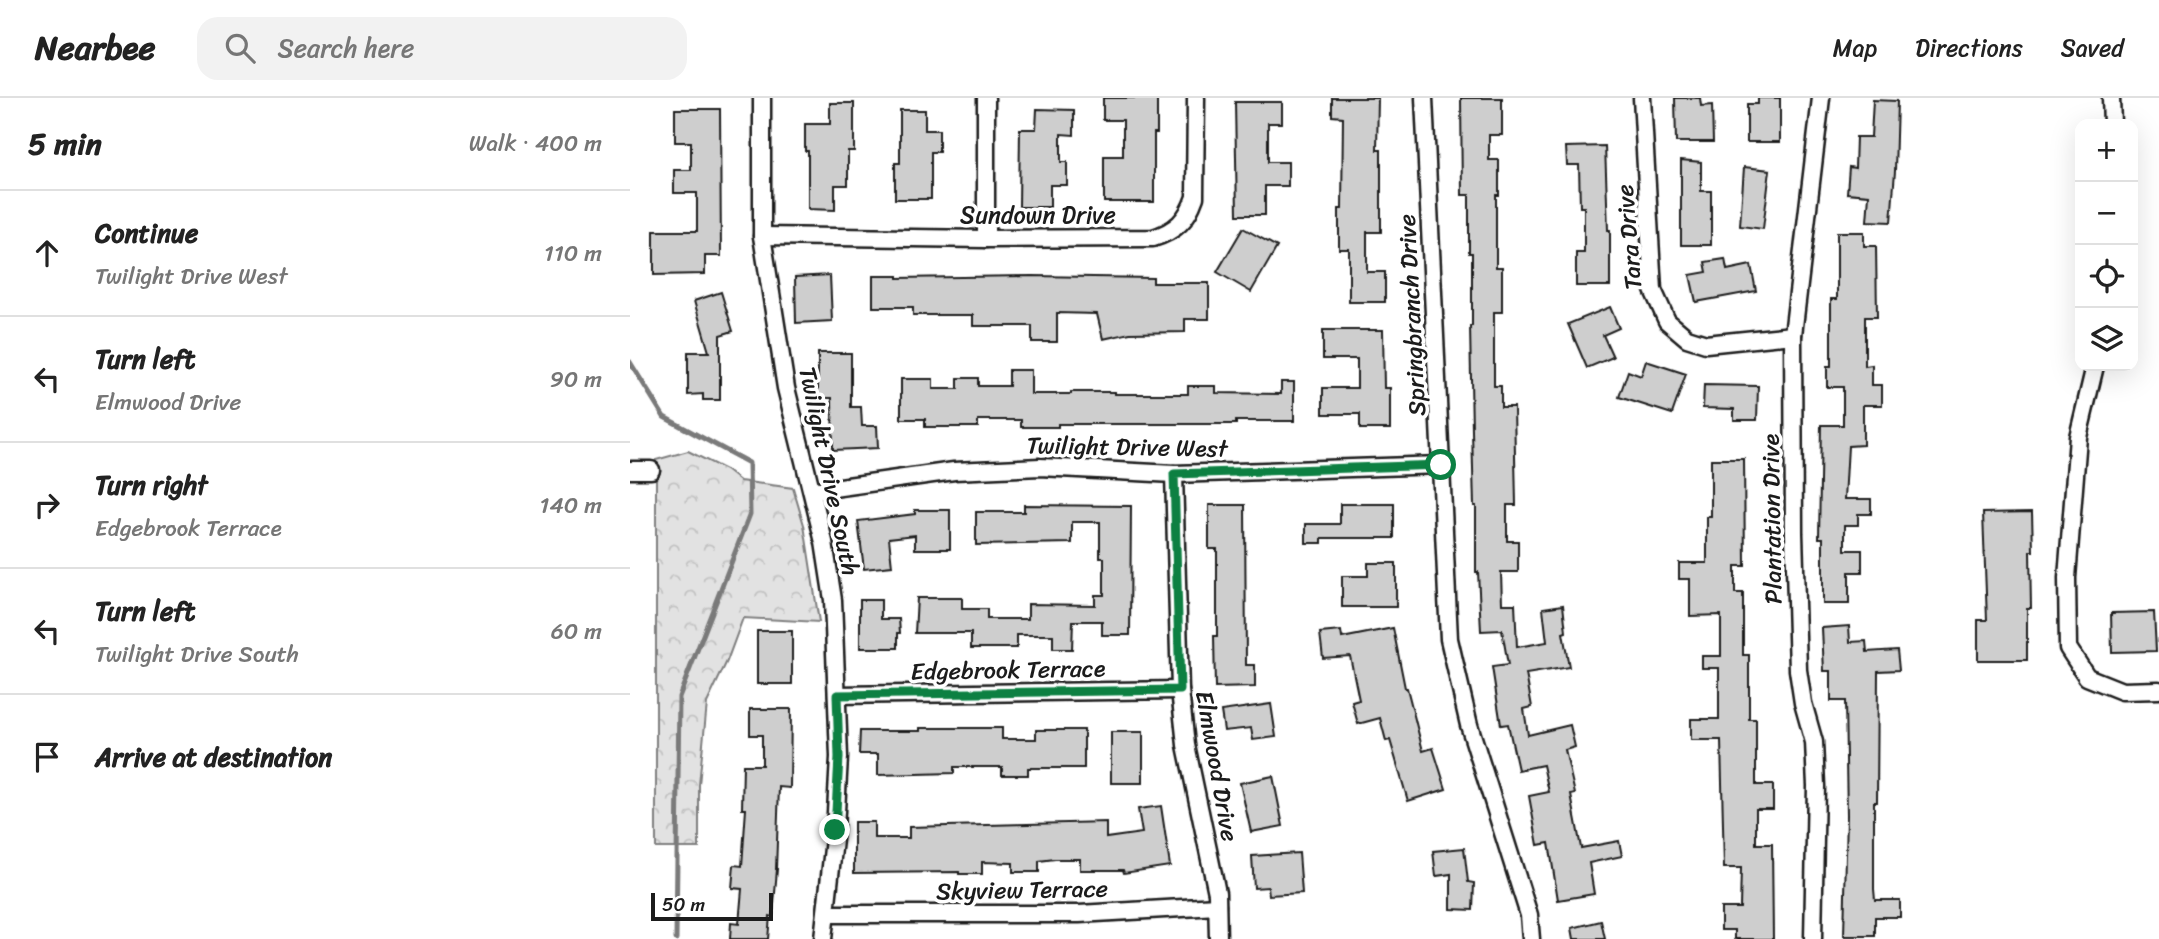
<!DOCTYPE html>
<meta charset="utf-8">
<style>
body{margin:0;font-family:Sriracha,sans-serif;background:#f2f2f2;color:#222}
.controls{position:absolute;right:21px;top:21px;display:grid;overflow:hidden;border-radius:14px;box-shadow:0 7px 28px #0002}
.controls button{width:63px;height:63px;display:grid;place-items:center;padding:0;border:0;border-bottom:2px solid #e0e0e0;background:#fff;color:#222;font:35px sans-serif}
.scale{position:absolute;left:21px;bottom:18px;width:122px;box-sizing:border-box;padding-left:7px;border:4px solid #1c1c1c;border-top:0;font-size:19px;line-height:24px;white-space:nowrap;color:#1c1c1c;-webkit-text-stroke:5px #fff;paint-order:stroke}
.stop{position:absolute;width:21px;height:21px;margin:-16px;border:5px solid #0b8043;border-radius:50%;background:#fff}
.stop.end{background:#0b8043;border-color:#fff;box-shadow:0 2px 7px #0008}
.list{margin:0;padding:0;list-style:none}
h2{display:flex;justify-content:space-between;align-items:center;height:91px;margin:0;padding:0 28px;font-size:30px}
h2 small{font-size:23px;font-weight:400;color:#767676}
.list li{display:grid;grid-template-columns:46px 1fr auto;gap:21px;align-items:center;box-sizing:border-box;height:126px;padding:0 28px;border-top:2px solid #e0e0e0}
.list b{display:block;font-size:26px;white-space:nowrap}
.list p{margin:0;font-size:23px;white-space:nowrap;color:#767676}
.list em{font-size:23px;font-style:normal;color:#767676}
.icon{flex:none;width:38px;height:38px;fill:none;stroke:currentColor;stroke-width:2;stroke-linecap:round;stroke-linejoin:round}
.map{position:relative;flex:none;width:1529px;height:841px;overflow:hidden}
header{display:flex;align-items:center;gap:42px;box-sizing:border-box;height:98px;padding:0 35px;background:#fff;border-bottom:2px solid #e0e0e0}
header strong{font-size:33px}
nav{display:flex;gap:38px;margin-inline-start:auto;font-size:24px}
.search{width:490px;height:63px;background:#f2f2f2;display:flex;align-items:center;gap:18px;box-sizing:border-box;padding:0 24px;border-radius:21px;color:#767676;font-size:26px}
main{display:flex}
aside{flex:1;background:#fff}
.map>svg:first-child{display:block}
.park{fill:url(#park-crowns);stroke:#7f7f7f;stroke-width:2}
.lines{fill:none;stroke-linecap:round;stroke-linejoin:round}
.stream{stroke:#7a7a7a;stroke-width:5}
.building{fill:#cecece;stroke:#1c1c1c;stroke-width:2}
.minor-casing{stroke:#1c1c1c;stroke-width:21}
.minor{stroke:#fff;stroke-width:16}
.route{stroke:#0b8043;stroke-width:9}
.labels{text-anchor:middle;dominant-baseline:central;stroke-width:7;stroke-linejoin:round;paint-order:stroke}
.street-label{font-size:24px;fill:#1c1c1c;stroke:#fff}
</style>
<header>
<strong>Nearbee</strong>
<div class="search"><svg class="icon" aria-label="search" viewBox="0 0 24 24"><circle cx="10" cy="10" r="6"/><path d="M15 15l6 6"/></svg>Search here</div>
<nav><a>Map</a><a>Directions</a><a>Saved</a></nav>
</header>
<main>
<aside>
<h2>5 min<small>Walk · 400 m</small></h2>
<ul class="list">
<li><svg class="icon" aria-label="ahead" viewBox="0 0 24 24"><path d="M12 20V5M6 11l6-6 6 6"/></svg><div><b>Continue</b><p>Twilight Drive West</p></div><em>110 m</em></li>
<li><svg class="icon" aria-label="left" viewBox="0 0 24 24"><path d="M17 20v-9H6M10 6l-5 5 5 5"/></svg><div><b>Turn left</b><p>Elmwood Drive</p></div><em>90 m</em></li>
<li><svg class="icon" aria-label="right" viewBox="0 0 24 24"><path d="M7 20v-9h11M14 6l5 5-5 5"/></svg><div><b>Turn right</b><p>Edgebrook Terrace</p></div><em>140 m</em></li>
<li><svg class="icon" aria-label="left" viewBox="0 0 24 24"><path d="M17 20v-9H6M10 6l-5 5 5 5"/></svg><div><b>Turn left</b><p>Twilight Drive South</p></div><em>60 m</em></li>
<li><svg class="icon" aria-label="arrive" viewBox="0 0 24 24"><path d="M6 21V4h12l-3 4 3 4H6"/></svg><div><b>Arrive at destination</b></div></li>
</ul>
</aside>
<div class="map">
<svg width="1529" height="841" viewBox="0 0 1529 841">
<defs>
<pattern id="park-crowns" width="20" height="18" patternUnits="userSpaceOnUse" patternTransform="scale(1.75)"><rect width="20" height="18" fill="#e2e2e2"/><path d="M2 6a3 3 0 1 1 6 0M12 15a3 3 0 1 1 6 0" fill="none" stroke="#c1c1c1"/></pattern>
</defs>
<rect width="100%" height="100%" fill="#fff"/>
<filter id="ink" filterUnits="userSpaceOnUse"><feTurbulence type="fractalNoise" baseFrequency=".0143" numOctaves="2"/><feDisplacementMap in="SourceGraphic" scale="14" xChannelSelector="R" yChannelSelector="G"/><feConvolveMatrix kernelMatrix="1 2 1 2 8 2 1 2 1" color-interpolation-filters="sRGB"/></filter>
<g filter="url(#ink)">
<polygon class="park" points="58,353 96,372 110,383 163,390 174,427 189,524 113,520 97,563 77,605 69,687 69,750 26,750 26,362"/>
<g class="lines">
<polyline class="stream" points="0,264 34,319 119,365 120,416 49,599 46,841"/>
</g>
<g class="building">
<polygon points="473,0 527,0 527,35 524,35 524,104 474,104 474,58 493,58 493,22 473,22"/>
<polygon points="702,0 748,0 747,52 751,52 751,134 737,134 737,174 755,174 755,204 719,204 719,151 709,151 709,111 712,111 713,19 702,18"/>
<polygon points="831,0 872,0 872,37 859,37 859,62 869,62 869,97 866,97 866,169 872,169 872,214 864,214 864,288 871,288 871,309 884,309 886,407 877,407 877,443 888,443 888,474 871,474 872,506 885,506 887,549 917,544 913,510 933,507 936,534 933,535 939,569 896,576 902,609 894,611 898,637 940,627 945,649 935,652 945,696 941,697 951,750 989,743 992,758 959,765 964,796 928,802 919,745 908,747 899,698 919,694 913,667 888,672 878,626 871,627 862,569 878,567 872,532 851,533 848,474 846,474 846,408 844,408 842,333 840,228 842,228 842,155 839,155 839,97 832,97"/>
<polygon points="1045,0 1070,0 1071,8 1082,7 1083,44 1046,44"/>
<polygon points="1128,0 1150,0 1150,44 1117,44 1117,6 1128,6"/>
<polygon points="1243,2 1267,3 1265,73 1261,124 1237,123 1239,97 1217,95 1219,69 1225,70 1226,39 1241,39"/>
<polygon points="605,4 652,4 652,25 638,25 638,64 658,64 658,88 635,88 635,117 607,117"/>
<polygon points="200,5 224,5 224,53 218,53 218,87 205,87 205,112 178,111 178,53 175,53 175,26 200,26"/>
<polygon points="45,11 90,11 91,158 75,158 75,176 24,177 24,133 67,133 67,95 44,95 44,72 61,72 61,44 45,44"/>
<polygon points="407,11 444,12 444,37 431,36 431,64 437,64 437,87 420,87 420,109 389,109 390,31 406,31"/>
<polygon points="270,12 295,12 295,32 309,32 309,54 301,54 301,101 265,101 265,65 270,65"/>
<polygon points="975,48 978,132 980,132 980,188 946,188 946,155 954,155 954,109 950,109 949,67 937,67 936,49"/>
<polygon points="1051,62 1071,64 1071,93 1081,93 1081,147 1051,147"/>
<polygon points="1114,69 1140,72 1133,131 1110,128"/>
<polygon points="613,130 647,149 621,194 587,174"/>
<polygon points="1207,134 1234,134 1234,148 1246,148 1247,219 1235,219 1235,268 1242,267 1242,287 1252,287 1252,307 1233,307 1233,347 1218,348 1215,401 1241,401 1241,416 1228,416 1228,427 1215,427 1215,452 1232,452 1232,474 1219,474 1219,506 1193,506 1193,440 1189,440 1191,327 1213,327 1213,289 1197,289 1197,268 1201,268 1201,201 1207,201"/>
<polygon points="1095,161 1097,172 1121,167 1126,193 1066,204 1060,177 1077,174 1075,164"/>
<polygon points="200,177 202,223 166,225 165,179"/>
<polygon points="243,178 268,178 268,180 403,178 523,180 523,185 579,185 579,221 555,221 555,234 500,235 473,241 467,216 427,215 427,244 402,244 402,228 343,228 343,217 283,217 283,209 243,209"/>
<polygon points="91,194 103,233 90,237 90,302 73,302 73,296 58,297 58,254 79,254 64,203"/>
<polygon points="980,209 989,230 973,237 983,259 957,270 938,226"/>
<polygon points="693,232 753,232 754,290 760,290 760,331 730,331 730,316 693,316 693,290 727,290 727,261 693,261"/>
<polygon points="188,255 221,255 221,309 231,309 232,328 247,328 248,350 203,352 202,300 188,300"/>
<polygon points="1016,263 1056,276 1042,316 989,299 998,273 1011,278"/>
<polygon points="379,272 401,272 401,296 441,296 441,294 485,294 485,296 558,296 558,288 586,288 586,295 651,296 651,284 664,284 664,323 606,323 606,326 428,326 428,329 391,329 391,322 348,322 348,329 295,329 295,321 271,321 271,281 303,281 303,291 328,291 328,280 348,280 348,288 379,288"/>
<polygon points="1074,287 1128,288 1127,322 1104,322 1104,311 1073,310"/>
<polygon points="1081,361 1114,361 1115,468 1105,468 1105,495 1113,495 1113,557 1119,557 1119,621 1126,621 1126,687 1143,687 1143,711 1126,711 1126,746 1142,746 1143,841 1105,841 1105,832 1091,832 1091,810 1110,810 1111,770 1094,770 1091,642 1061,642 1061,621 1089,621 1089,570 1072,570 1072,558 1091,558 1091,517 1060,518 1060,481 1049,481 1049,465 1077,465 1077,419 1081,419"/>
<polygon points="710,406 764,406 764,440 692,440 692,445 676,445 676,426 710,426"/>
<polygon points="394,407 501,408 500,537 472,537 472,523 443,523 442,551 423,551 423,537 387,537 387,550 341,550 341,535 285,535 287,500 332,500 332,511 357,511 357,521 398,521 398,506 465,507 465,497 474,497 474,460 470,460 470,424 442,424 442,445 346,447 346,414 394,414"/>
<polygon points="579,407 615,407 616,567 625,567 625,589 585,590 584,538 587,538 587,451 579,451"/>
<polygon points="285,412 320,412 320,451 285,451 285,437 259,440 262,468 234,471 228,423 285,416"/>
<polygon points="1402,414 1403,453 1400,453 1401,510 1397,510 1397,562 1348,562 1348,522 1357,522 1353,415"/>
<polygon points="738,465 766,465 766,509 712,509 712,478 738,478"/>
<polygon points="230,502 251,502 251,521 269,521 270,535 268,535 268,550 230,550"/>
<polygon points="1524,514 1526,553 1482,554 1481,515"/>
<polygon points="1219,528 1220,544 1236,543 1237,554 1267,552 1269,572 1248,573 1247,704 1244,704 1244,791 1245,802 1270,802 1270,819 1245,819 1245,838 1214,838 1217,717 1215,603 1201,603 1201,573 1194,573 1192,530"/>
<polygon points="763,530 775,590 777,590 793,653 803,650 816,691 778,703 760,642 756,643 750,620 728,626 722,604 729,602 720,558 693,560 690,535 711,533 712,540"/>
<rect x="127" y="533" width="35" height="53"/>
<polygon points="641,606 646,639 623,642 621,630 594,633 591,613"/>
<polygon points="120,611 161,611 160,690 149,689 146,771 147,771 143,819 140,818 138,841 100,841 101,825 109,826 112,791 102,790 104,767 112,768 116,711 112,711 113,667 132,667 132,637 120,637"/>
<polygon points="290,630 372,630 372,641 406,641 406,632 454,632 454,670 398,670 398,677 372,677 372,669 324,669 324,675 248,677 248,656 229,656 230,633 290,633"/>
<rect x="481" y="634" width="32" height="51"/>
<polygon points="643,678 653,728 621,734 610,685"/>
<polygon points="531,708 540,768 494,775 493,772 450,772 450,761 425,761 409,763 409,774 383,774 383,765 352,764 352,776 329,776 329,774 224,775 224,724 244,724 244,740 279,740 279,729 476,724 476,740 512,735 508,711"/>
<polygon points="834,750 838,784 844,785 843,812 821,811 821,776 806,778 803,753"/>
<polygon points="669,755 672,795 639,797 638,789 624,790 622,758"/>
<polygon points="971,823 975,841 944,841 942,830"/>
</g>
<g class="lines">
<g class="minor-casing">
<g id="minor">
<polyline points="132,0 132,138 156,290 194,444 203,502 209,659 205,732 193,841"/>
<polyline points="356,0 356,141"/>
<polyline points="794,0 819,541 839,627 899,817 901,841"/>
<polyline points="1012,0 1023,192 1037,223 1057,240 1076,246 1163,237"/>
<polyline points="1481,0 1482,26"/>
<path d="M132,138L356,141L523,140C546,133 557,122 565,99L566,0"/>
<polyline points="1465,268 1448,339 1437,480 1438,550 1457,579 1492,593 1529,592"/>
<polyline points="0,372 21,372"/>
<polyline points="544,376 550,592 556,647 587,795 588,841"/>
<polyline points="182,393 324,373 410,369 544,376 811,367"/>
<polyline points="207,597 550,592"/>
<polyline points="196,816 449,816 587,808"/>
<polyline points="1183,841 1186,688 1184,644 1173,605 1168,572 1164,435 1163,237 1191,0"/>
</g>
</g>
<use href="#minor" class="minor"/>
</g>
</g>
<g class="lines" filter="url(#ink)">
<polyline class="route" points="205,732 209,659 207,597 550,592 544,376 811,367"/>
</g>
<g class="labels">
<g class="street-label">
<text x="408" y="117">Sundown Drive</text>
<text transform="translate(999 139) rotate(-95)">Tara Drive</text>
<text transform="translate(782 217) rotate(-93)">Springbranch Drive</text>
<text transform="translate(497 349) rotate(1)">Twilight Drive West</text>
<text transform="translate(199 373) rotate(78)">Twilight Drive South</text>
<text transform="translate(1142 421) rotate(-91)">Plantation Drive</text>
<text transform="translate(378 572) rotate(-1)">Edgebrook Terrace</text>
<text transform="translate(587 668) rotate(80)">Elmwood Drive</text>
<text transform="translate(392 792) rotate(-1)">Skyview Terrace</text>
</g>
</g>
</svg>
<div class="controls">
<button>+</button>
<button>−</button>
<button><svg class="icon" aria-label="locate" viewBox="0 0 24 24"><circle cx="12" cy="12" r="6"/><path d="M12 2v4M12 18v4M2 12h4M18 12h4"/></svg></button>
<button><svg class="icon" aria-label="layers" viewBox="0 0 24 24"><path d="M12 4l9 5-9 5-9-5zM3 14l9 5 9-5"/></svg></button>
</div>
<div class="scale">50 m</div>
<div class="stop" style="left:811px;top:367px"></div>
<div class="stop end" style="left:205px;top:732px"></div>
</div>
</main>
